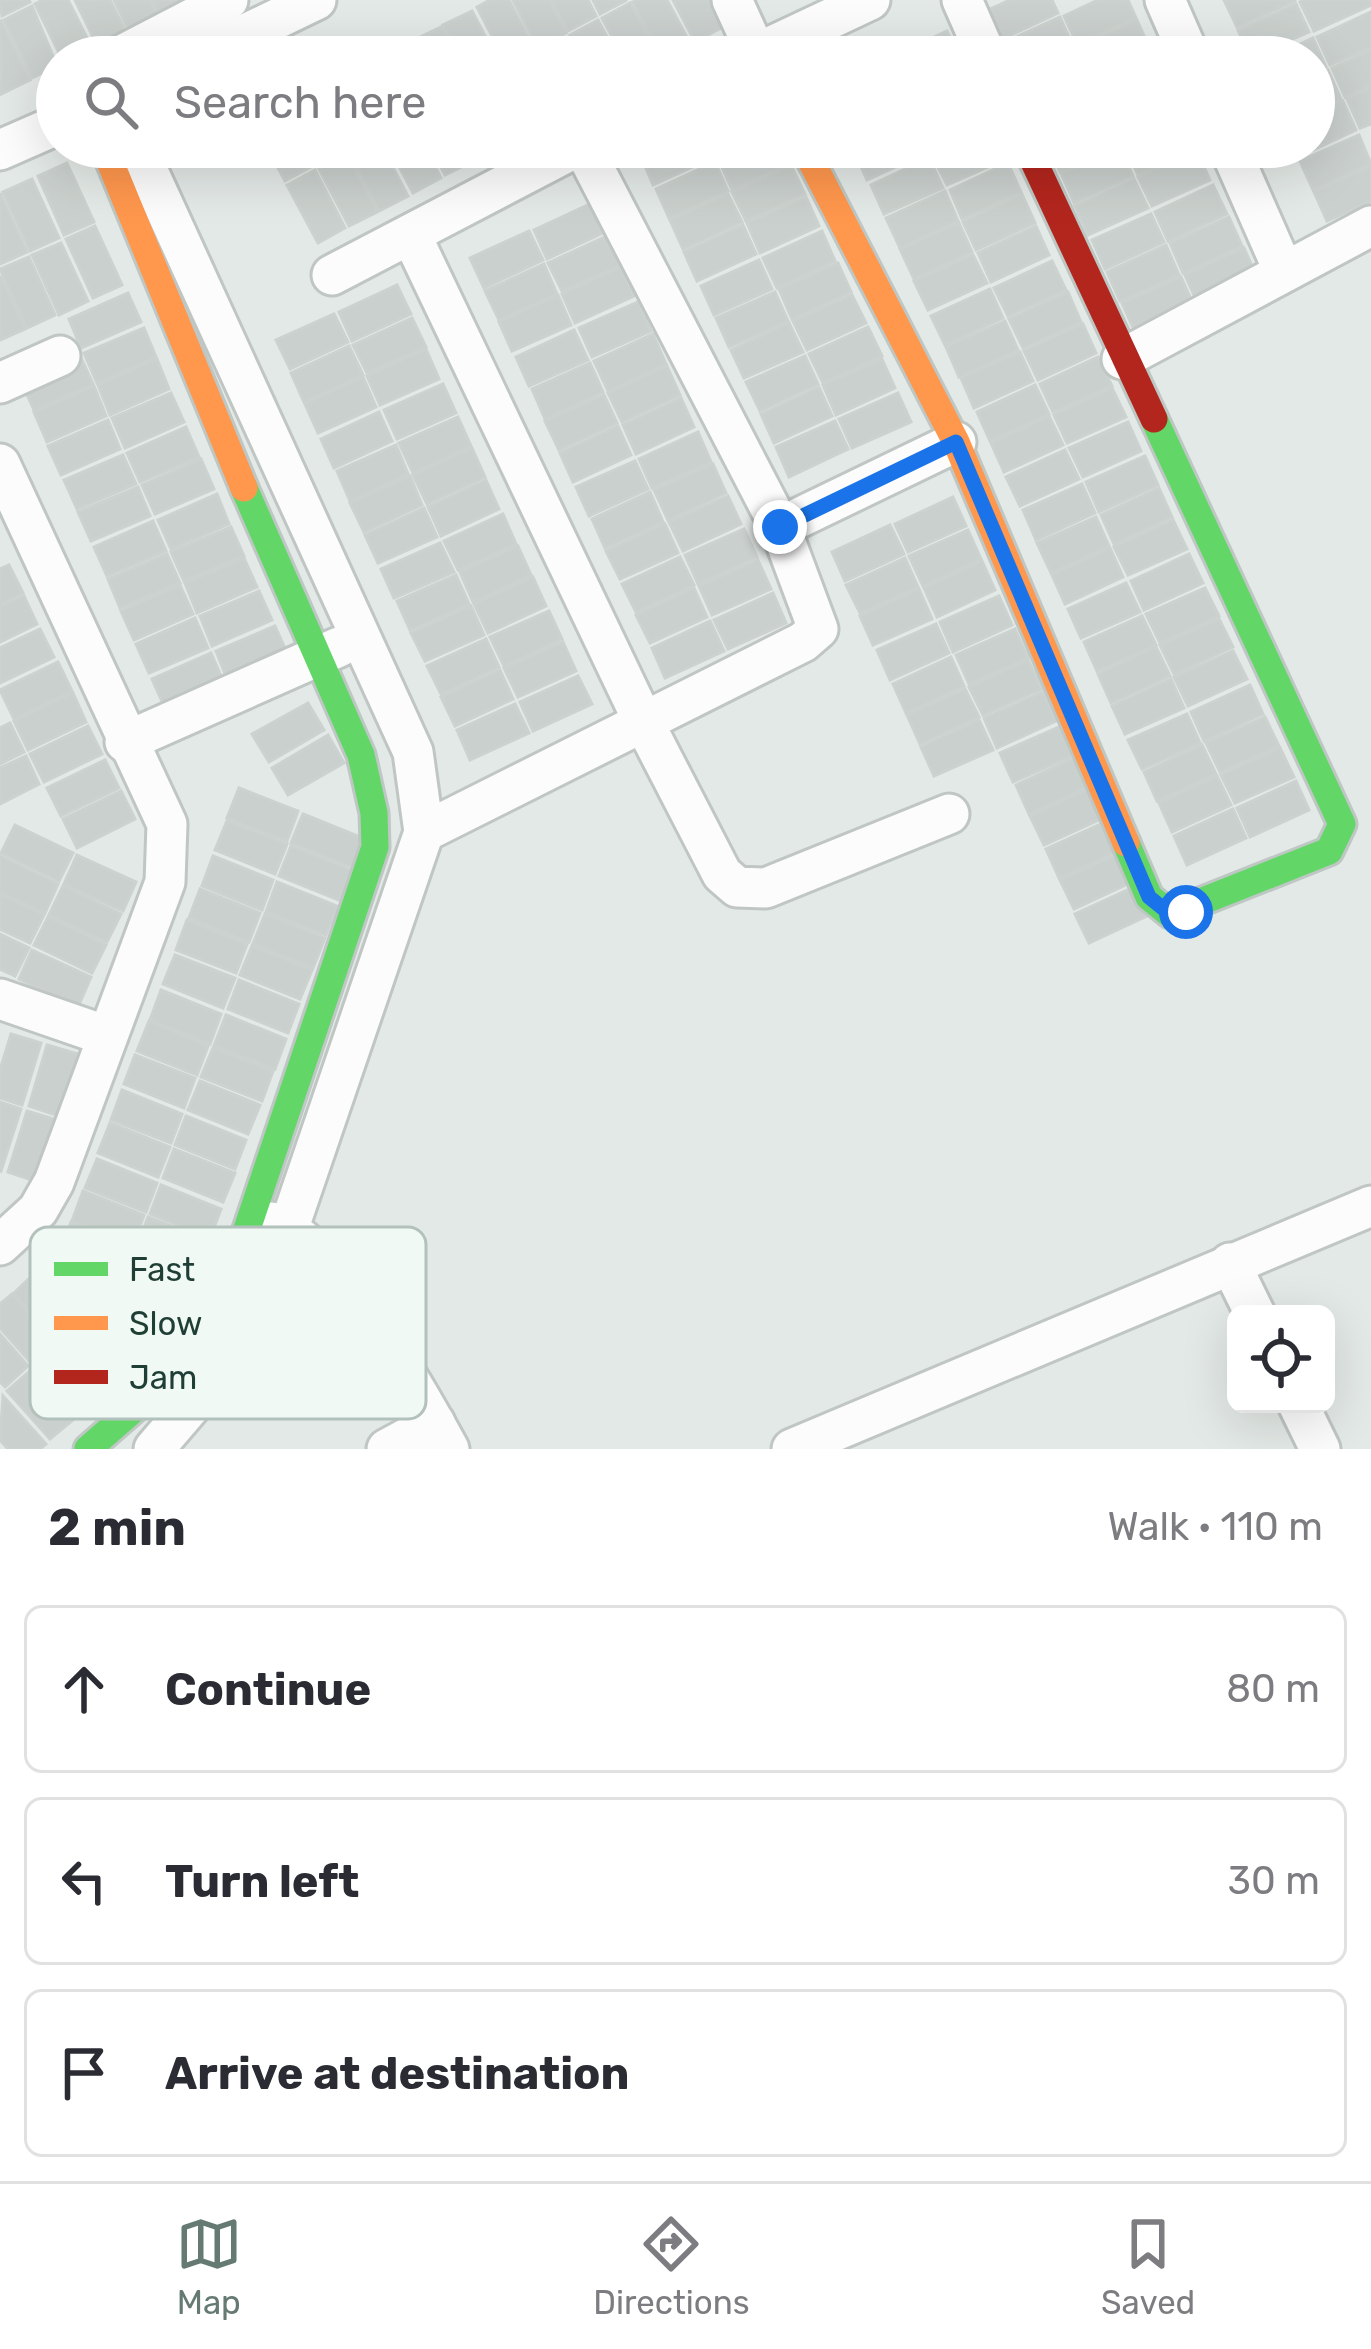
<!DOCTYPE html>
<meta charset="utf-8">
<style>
body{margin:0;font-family:Rubik,sans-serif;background:#f2f2f3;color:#2b2b33}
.controls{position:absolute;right:36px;bottom:36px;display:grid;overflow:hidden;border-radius:18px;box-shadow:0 12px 48px #0002}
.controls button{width:108px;height:108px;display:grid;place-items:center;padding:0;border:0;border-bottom:3px solid #e1e1e2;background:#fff;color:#2b2b33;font:60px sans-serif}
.stop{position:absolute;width:36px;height:36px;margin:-27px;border:9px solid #1a73e8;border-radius:50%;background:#fff}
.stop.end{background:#1a73e8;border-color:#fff;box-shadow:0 3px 12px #0008}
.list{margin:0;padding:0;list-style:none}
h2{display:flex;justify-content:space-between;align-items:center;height:156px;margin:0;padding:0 48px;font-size:51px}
h2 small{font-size:39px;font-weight:400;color:#7c7c81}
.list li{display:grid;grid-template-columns:78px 1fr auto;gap:36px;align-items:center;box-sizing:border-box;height:168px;margin:0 24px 24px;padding:0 24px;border:3px solid #e1e1e2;border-radius:18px}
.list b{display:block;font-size:45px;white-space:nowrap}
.list em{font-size:39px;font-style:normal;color:#7c7c81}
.icon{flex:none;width:66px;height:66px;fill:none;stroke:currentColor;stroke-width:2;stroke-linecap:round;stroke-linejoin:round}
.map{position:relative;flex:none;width:1371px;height:1449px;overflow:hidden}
.search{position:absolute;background:#fff;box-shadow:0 12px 48px #0002;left:36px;right:36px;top:36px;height:132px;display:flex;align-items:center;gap:30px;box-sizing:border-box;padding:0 42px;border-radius:66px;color:#7c7c81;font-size:45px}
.sheet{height:732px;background:#fff}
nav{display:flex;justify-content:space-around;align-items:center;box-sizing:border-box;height:168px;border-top:3px solid #e1e1e2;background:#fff;font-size:33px;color:#7c7c81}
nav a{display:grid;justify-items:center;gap:6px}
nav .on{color:#647a73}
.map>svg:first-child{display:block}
.building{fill:#cad0cd;stroke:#ccd2cf;stroke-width:3}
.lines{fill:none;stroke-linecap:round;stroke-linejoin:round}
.street-casing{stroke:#c0c6c3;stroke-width:45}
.fast-casing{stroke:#bec7c3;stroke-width:33}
.slow-casing{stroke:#bec7c3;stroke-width:33}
.jam-casing{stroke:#bec7c3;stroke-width:33}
.street{stroke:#fbfcfb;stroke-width:39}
.fast{stroke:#63d668;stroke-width:27}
.slow{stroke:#ff974d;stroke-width:27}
.jam{stroke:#b3261e;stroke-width:27}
.route{stroke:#1a73e8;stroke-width:15}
.key{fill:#f1f9f4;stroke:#b2c1bb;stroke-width:3}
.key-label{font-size:33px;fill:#1f3e35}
</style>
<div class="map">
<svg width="1371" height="1449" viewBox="0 0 1371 1449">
<rect width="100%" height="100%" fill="#e3e9e6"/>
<g class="building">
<polygon points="0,0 29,0 30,2 2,16"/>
<polygon points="43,0 68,0 92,48 61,57 35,4"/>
<polygon points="75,0 110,0 126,32 97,45"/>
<polygon points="114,0 149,0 158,17 129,31"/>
<polygon points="152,0 187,0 160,16"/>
<polygon points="490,0 509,0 535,50 503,57 477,7"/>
<polygon points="513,0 549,0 566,33 537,47"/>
<polygon points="552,0 588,0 596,16 568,31"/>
<polygon points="593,0 627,0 600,14"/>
<polygon points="638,0 667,0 691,45 661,57 633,2"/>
<polygon points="673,0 709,0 723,27 695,42"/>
<polygon points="1010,0 1052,0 1058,13 1000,40 986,11"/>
<polygon points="1098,0 1128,0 1136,18 1077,44 1064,16"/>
<polygon points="1224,0 1295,0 1295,1 1237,27"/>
<polygon points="1305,0 1371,0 1371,5 1314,31 1300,2"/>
<polygon points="630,3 659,57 623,57 602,18"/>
<polygon points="1296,4 1309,32 1250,57 1238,30"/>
<polygon points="32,6 57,66 32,78 4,20"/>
<polygon points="472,11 496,57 460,57 443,25"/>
<polygon points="1371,12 1371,47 1330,65 1317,37"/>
<polygon points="1060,17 1073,46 1049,57 1007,57 1001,44"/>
<polygon points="598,20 618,57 582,57 570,35"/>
<polygon points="1137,20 1150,49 1133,57 1083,57 1078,47"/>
<polygon points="1,21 30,80 1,94 0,22"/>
<polygon points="441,27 457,57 421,57 412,41"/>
<polygon points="947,31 959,57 891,57"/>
<polygon points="568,37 579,57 543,57 540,52"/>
<polygon points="1313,38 1326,67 1314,73 1314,57 1272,57"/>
<polygon points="410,42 418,57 382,57"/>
<polygon points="1371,50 1371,86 1345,97 1332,68"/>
<polygon points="1328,70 1341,99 1314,111 1314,76"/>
<polygon points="1371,88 1371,124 1360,128 1347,99"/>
<polygon points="1343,101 1356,130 1298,157 1293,147 1314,147 1314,114"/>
<polygon points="1359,135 1371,164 1313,190 1300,161"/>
<polygon points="267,147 303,147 313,166 285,181"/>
<polygon points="307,147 343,147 345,150 317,165"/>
<polygon points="362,147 382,147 408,196 379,211 350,154"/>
<polygon points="389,147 425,147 441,178 413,193"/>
<polygon points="430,147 466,147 473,161 445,175"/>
<polygon points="660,147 707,147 712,158 653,185 641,156"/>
<polygon points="748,147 784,147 791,163 732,190 719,160"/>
<polygon points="862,147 924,147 926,153 867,180 854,151"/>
<polygon points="955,147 1000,147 1006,159 947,185 933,157"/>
<polygon points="1049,147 1115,147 1060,172"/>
<polygon points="1125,147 1196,147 1196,148 1138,175"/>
<polygon points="1120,148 1133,176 1074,203 1061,173"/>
<polygon points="1197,151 1210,180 1152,206 1138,177"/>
<polygon points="347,154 377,212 349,226 319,169"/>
<polygon points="929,158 943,188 884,214 871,185"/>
<polygon points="715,162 728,191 669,218 656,189"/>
<polygon points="67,163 94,222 64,235 38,176"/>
<polygon points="1008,163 1021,192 962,219 950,190"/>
<polygon points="791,165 805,194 746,221 732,192"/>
<polygon points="1371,166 1371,201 1327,221 1314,192"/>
<polygon points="315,170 345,228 318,243 287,185"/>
<polygon points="32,179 59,238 30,251 3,192"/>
<polygon points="1134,179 1148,208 1088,235 1075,206"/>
<polygon points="1213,185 1227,214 1168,241 1155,212"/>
<polygon points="945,191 958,221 900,248 886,218"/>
<polygon points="0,193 27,252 0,264"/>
<polygon points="728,194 742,222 683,249 670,220"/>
<polygon points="1022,194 1035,223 976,250 963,222"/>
<polygon points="806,197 819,226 760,253 747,223"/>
<polygon points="592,203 605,232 547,259 534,230"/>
<polygon points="1151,214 1164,242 1105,269 1092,240"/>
<polygon points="1229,217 1242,246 1183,273 1170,243"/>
<polygon points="959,223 972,252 914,279 900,249"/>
<polygon points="743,225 756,254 697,281 684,252"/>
<polygon points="95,226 122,285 93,298 66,239"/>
<polygon points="1036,226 1049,255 991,282 978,253"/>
<polygon points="529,231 543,260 484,288 470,258"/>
<polygon points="822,231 835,261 777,288 763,258"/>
<polygon points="607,236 621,265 562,291 548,263"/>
<polygon points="61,243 88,301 59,315 32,255"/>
<polygon points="1166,245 1179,275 1120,301 1107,272"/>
<polygon points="1244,248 1257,277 1198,304 1185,275"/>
<polygon points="973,255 987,283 928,310 914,281"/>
<polygon points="29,257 55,315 27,328 0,269"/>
<polygon points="759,260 772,289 714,315 701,286"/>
<polygon points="1052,261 1066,290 1008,316 994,288"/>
<polygon points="838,263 851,292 792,319 779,289"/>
<polygon points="544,264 557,294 499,320 485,291"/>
<polygon points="621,267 634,296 575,323 562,294"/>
<polygon points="0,276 25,329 0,340"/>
<polygon points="1181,277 1194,306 1135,332 1122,303"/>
<polygon points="397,285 411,314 352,341 339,312"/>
<polygon points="990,289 1003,318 945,345 931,316"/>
<polygon points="775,292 788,321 729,347 716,318"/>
<polygon points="1068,292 1081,322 1023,348 1009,319"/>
<polygon points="128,293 141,322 81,348 69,319"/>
<polygon points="558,295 571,325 512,351 499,322"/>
<polygon points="852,295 866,323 807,350 793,321"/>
<polygon points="638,302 651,331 592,357 579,328"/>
<polygon points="334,314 348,342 290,369 276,340"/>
<polygon points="412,318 426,347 367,373 353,345"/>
<polygon points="1005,321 1018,350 959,377 946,347"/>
<polygon points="789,323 803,352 744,378 731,350"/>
<polygon points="1083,324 1096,353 1038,380 1024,351"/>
<polygon points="868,327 882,356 823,383 809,354"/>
<polygon points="144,328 156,357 97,383 84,353"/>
<polygon points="574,330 588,360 529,386 516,357"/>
<polygon points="653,334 666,364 608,391 594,361"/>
<polygon points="349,346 363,375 304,402 291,373"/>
<polygon points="426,349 439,379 380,405 367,376"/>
<polygon points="1020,352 1033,381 974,408 961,378"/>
<polygon points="80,356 93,384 34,410 21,381"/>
<polygon points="805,356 818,384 760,411 746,382"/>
<polygon points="1098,357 1112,386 1053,412 1040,384"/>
<polygon points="157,359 169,389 110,415 98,385"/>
<polygon points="882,359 895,388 836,415 823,385"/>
<polygon points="590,363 603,392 545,419 532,389"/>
<polygon points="667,366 680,395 622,422 608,393"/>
<polygon points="363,377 376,407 318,433 305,404"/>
<polygon points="443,384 456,413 397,439 384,410"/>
<polygon points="1035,385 1049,414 990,441 977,412"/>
<polygon points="94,386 106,416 47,442 34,412"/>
<polygon points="819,387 832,416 774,443 761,414"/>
<polygon points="1112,388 1126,417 1067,443 1054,415"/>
<polygon points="171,393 184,422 125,448 112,418"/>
<polygon points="898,393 911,422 852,448 839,419"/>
<polygon points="604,395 617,423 559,450 545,421"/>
<polygon points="681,398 694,427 636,454 623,425"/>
<polygon points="379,412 392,441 334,468 321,439"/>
<polygon points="1049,416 1063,445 1004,472 991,443"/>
<polygon points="458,417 471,446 413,473 399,443"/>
<polygon points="108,420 120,449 61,475 48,446"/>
<polygon points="835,421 848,449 789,477 776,447"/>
<polygon points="1128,422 1141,451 1083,477 1069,448"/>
<polygon points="618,426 631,455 573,482 560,453"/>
<polygon points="186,427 199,457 140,482 127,453"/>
<polygon points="698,432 711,462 652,488 639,459"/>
<polygon points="396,445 408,474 350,501 337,471"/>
<polygon points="472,448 485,477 427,504 413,475"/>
<polygon points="1065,450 1079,479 1020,506 1006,477"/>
<polygon points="123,455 136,484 77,509 64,480"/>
<polygon points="1145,456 1158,485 1099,512 1086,482"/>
<polygon points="201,459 214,489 155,514 142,485"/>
<polygon points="635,461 648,489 589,516 576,487"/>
<polygon points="713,464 726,493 668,520 654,490"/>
<polygon points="410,476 422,505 364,532 350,503"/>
<polygon points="486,480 499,509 441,536 428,507"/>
<polygon points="1082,484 1095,513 1036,540 1023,510"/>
<polygon points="138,487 150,516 91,541 78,512"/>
<polygon points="1159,488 1172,517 1114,544 1101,515"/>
<polygon points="650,492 663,522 605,548 592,519"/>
<polygon points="217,494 229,524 171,549 158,520"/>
<polygon points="728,496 741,524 683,551 669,522"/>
<polygon points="953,497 966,526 908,552 895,524"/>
<polygon points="424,508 437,537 378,563 365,535"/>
<polygon points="503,514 516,544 458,570 444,541"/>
<polygon points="1096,517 1109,546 1051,573 1037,543"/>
<polygon points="1173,520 1187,549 1128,575 1114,547"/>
<polygon points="153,521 166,551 107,576 94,547"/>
<polygon points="665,524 678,553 620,579 606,551"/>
<polygon points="890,525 904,554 845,581 832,552"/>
<polygon points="231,527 244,556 184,581 171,552"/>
<polygon points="744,529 757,557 698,584 685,555"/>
<polygon points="968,530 981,559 923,586 909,556"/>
<polygon points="440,543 454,572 394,598 381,569"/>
<polygon points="518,546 531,575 473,602 460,572"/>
<polygon points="1110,548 1123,577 1065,604 1052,575"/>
<polygon points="167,554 180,583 120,608 108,579"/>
<polygon points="1189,554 1203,583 1144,610 1131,581"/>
<polygon points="680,557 694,585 636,612 622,584"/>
<polygon points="244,558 257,587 197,613 185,583"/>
<polygon points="905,558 918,587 860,613 846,585"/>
<polygon points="758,560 771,589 712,615 699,586"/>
<polygon points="982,561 995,590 937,617 924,588"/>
<polygon points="9,565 23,593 0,604 0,569"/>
<polygon points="456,575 469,604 410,630 397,601"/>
<polygon points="533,577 546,606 488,633 474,604"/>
<polygon points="1126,583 1140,612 1081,638 1068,609"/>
<polygon points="180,585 193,614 134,640 121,611"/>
<polygon points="694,588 707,617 650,643 636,615"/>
<polygon points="1205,588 1219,616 1160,643 1146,614"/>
<polygon points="919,589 932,619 873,645 860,616"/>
<polygon points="259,591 272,620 212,646 200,616"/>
<polygon points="773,593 786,623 728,649 714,620"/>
<polygon points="24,596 37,624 0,642 0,607"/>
<polygon points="999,596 1012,625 953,652 940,622"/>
<polygon points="471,606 484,635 425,661 411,633"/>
<polygon points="549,611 562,639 504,666 490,637"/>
<polygon points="1142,616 1156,645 1097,671 1084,642"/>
<polygon points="195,618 208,648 149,673 136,644"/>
<polygon points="1219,619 1233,647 1174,674 1160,645"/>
<polygon points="710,621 724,651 665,678 652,648"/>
<polygon points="936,624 949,653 890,680 877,650"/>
<polygon points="275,626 288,655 228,681 216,651"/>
<polygon points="40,629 54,657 0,683 0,648"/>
<polygon points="1015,629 1028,658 969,684 956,655"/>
<polygon points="486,639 499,667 441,694 427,666"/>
<polygon points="563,642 576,671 518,697 504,668"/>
<polygon points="1156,647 1170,676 1111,703 1098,674"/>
<polygon points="1233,651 1247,679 1188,706 1174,677"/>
<polygon points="211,653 224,683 165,708 152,679"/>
<polygon points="951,657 964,686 906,713 893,684"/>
<polygon points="1028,660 1042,689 983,715 969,687"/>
<polygon points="58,662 72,691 14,719 0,690"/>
<polygon points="500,670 513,699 455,726 441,697"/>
<polygon points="578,676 592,704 533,731 520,702"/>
<polygon points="1171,679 1184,708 1125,734 1112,706"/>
<polygon points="1250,685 1263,714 1204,741 1191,712"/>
<polygon points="965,689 979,717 920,744 907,715"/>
<polygon points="1043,692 1056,721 997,748 984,718"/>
<polygon points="73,693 86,722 28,750 14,721"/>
<polygon points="308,703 324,730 269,762 252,734"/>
<polygon points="515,704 529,733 470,760 457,730"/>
<polygon points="1187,714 1200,743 1142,769 1128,740"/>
<polygon points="1265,717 1279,746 1220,772 1206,743"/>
<polygon points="979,720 993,750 934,776 921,747"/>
<polygon points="10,723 24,752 0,764 0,728"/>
<polygon points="88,726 102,754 44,782 30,754"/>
<polygon points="1059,727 1072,756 1013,782 1000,753"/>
<polygon points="328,735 344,763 288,795 272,768"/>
<polygon points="1202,745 1216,774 1157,801 1144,772"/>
<polygon points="1280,748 1294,777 1235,803 1221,775"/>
<polygon points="26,756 39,784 0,804 0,768"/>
<polygon points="1074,758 1088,787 1029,814 1016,785"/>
<polygon points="105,760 119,788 61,816 47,788"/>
<polygon points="1217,776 1231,805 1172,832 1159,803"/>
<polygon points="1296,781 1309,810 1250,837 1237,808"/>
<polygon points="239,788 298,811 287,841 227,818"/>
<polygon points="1089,789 1103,818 1044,845 1030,816"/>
<polygon points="121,791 135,819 77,848 63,819"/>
<polygon points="1233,809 1246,838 1187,865 1174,836"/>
<polygon points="303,814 363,838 352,867 291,843"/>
<polygon points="227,821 287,844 275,874 215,850"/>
<polygon points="1105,822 1118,851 1059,878 1046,849"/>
<polygon points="15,825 73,853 59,881 1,853"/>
<polygon points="291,846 351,870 339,900 279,876"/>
<polygon points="1119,854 1132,882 1074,909 1060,880"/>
<polygon points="77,855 136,882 123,911 64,884"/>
<polygon points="0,856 58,884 45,913 0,892"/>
<polygon points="213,856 273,880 262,910 202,886"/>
<polygon points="277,882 337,906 326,935 266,912"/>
<polygon points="63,886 121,914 107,942 49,915"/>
<polygon points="1134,887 1147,916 1089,943 1075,914"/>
<polygon points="200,889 260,913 249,942 189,918"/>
<polygon points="0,894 44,915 30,943 0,929"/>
<polygon points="265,914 325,938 313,968 253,944"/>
<polygon points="48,917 106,945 92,973 34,945"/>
<polygon points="187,920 247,944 236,973 176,950"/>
<polygon points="0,934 29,948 15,976 0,969"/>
<polygon points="252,946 312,970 300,999 240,975"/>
<polygon points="32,950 91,977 78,1007 19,979"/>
<polygon points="175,955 235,978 223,1008 163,984"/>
<polygon points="239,980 299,1004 288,1033 228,1009"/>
<polygon points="161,990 221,1014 210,1044 150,1020"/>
<polygon points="226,1015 286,1039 275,1069 214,1046"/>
<polygon points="149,1021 208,1046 197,1075 137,1051"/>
<polygon points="11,1034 41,1043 22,1105 0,1098 0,1070"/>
<polygon points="47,1045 78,1054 59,1116 29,1106"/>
<polygon points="213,1048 273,1071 262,1101 201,1077"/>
<polygon points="135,1055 195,1078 184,1108 124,1084"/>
<polygon points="200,1081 260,1105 248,1134 188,1110"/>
<polygon points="122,1090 182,1114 171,1143 111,1120"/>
<polygon points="0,1102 21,1109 1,1171 0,1170"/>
<polygon points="27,1111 57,1120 38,1182 8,1172"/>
<polygon points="186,1116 246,1140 235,1169 175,1145"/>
<polygon points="110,1123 170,1147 158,1177 98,1153"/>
<polygon points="174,1149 235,1173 223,1202 163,1178"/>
<polygon points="97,1159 157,1183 146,1212 85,1188"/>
<polygon points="161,1185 221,1209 210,1238 150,1214"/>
<polygon points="83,1191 144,1215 133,1245 72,1221"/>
<polygon points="148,1217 208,1240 196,1270 137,1247"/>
<polygon points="71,1222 131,1246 120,1276 60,1252"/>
<polygon points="37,1271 81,1320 58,1341 14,1293"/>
<polygon points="12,1294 55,1342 31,1363 0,1328 0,1304"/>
<polygon points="0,1334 28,1366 5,1387 0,1382"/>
<polygon points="31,1370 74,1419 50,1439 7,1391"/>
<polygon points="3,1396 46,1444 40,1449 8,1449 0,1440"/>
</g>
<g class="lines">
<g class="street-casing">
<g id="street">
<polyline points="732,0 758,57"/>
<polyline points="962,0 987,57"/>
<polyline points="1165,0 1190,57"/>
<polyline points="118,57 228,0"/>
<polyline points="198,57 316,0"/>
<polyline points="749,57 870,0"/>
<polyline points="137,147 413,752 424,832 260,1312 225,1366 154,1449"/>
<polyline points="1229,147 1284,272"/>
<polyline points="0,150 57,125"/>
<polyline points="411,235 644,723 722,874 737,887 766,888 949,814"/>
<polyline points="332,275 577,147"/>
<polyline points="1122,359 1371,226"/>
<polyline points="0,383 60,356"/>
<polyline points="0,464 167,824 165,882 54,1182 38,1210 0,1245"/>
<polyline points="780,527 956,442"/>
<polyline points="125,742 339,647"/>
<polyline points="424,832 803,642 818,629 780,527 583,147"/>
<polyline points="0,999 107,1036"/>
<path d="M271,1222C330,1236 419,1394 449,1449"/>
<polyline points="1230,1263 1255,1314"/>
<polyline points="1298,1404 1320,1449"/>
<polyline points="387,1449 435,1423"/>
<polyline points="792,1449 1371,1206"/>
</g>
</g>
<g class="fast-casing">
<g id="fast">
<polyline points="1126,843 1149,897 1170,914 1329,851 1342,824 1154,419"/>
<polyline points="88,1449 159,1387 229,1283 375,847 374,813 361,755 244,488"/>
</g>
</g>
<g class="slow-casing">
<g id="slow">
<polyline points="104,147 244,488"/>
<polyline points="804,147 956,442 1126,843"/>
</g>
</g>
<g class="jam-casing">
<polyline id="jam" points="1027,147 1154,419"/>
</g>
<use href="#street" class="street"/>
<use href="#fast" class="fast"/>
<use href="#slow" class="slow"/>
<use href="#jam" class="jam"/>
</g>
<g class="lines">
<polyline class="route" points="780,527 956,442 1149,897 1170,914 1186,912"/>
</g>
<rect x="30" y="1227" width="396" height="192" rx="18" class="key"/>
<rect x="54" y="1262" width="54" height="14" fill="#63d668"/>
<rect x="54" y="1316" width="54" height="14" fill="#ff974d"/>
<rect x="54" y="1370" width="54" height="14" fill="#b3261e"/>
<g class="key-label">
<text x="129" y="1281">Fast</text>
<text x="129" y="1335">Slow</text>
<text x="129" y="1389">Jam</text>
</g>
</svg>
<div class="controls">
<button><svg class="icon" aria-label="locate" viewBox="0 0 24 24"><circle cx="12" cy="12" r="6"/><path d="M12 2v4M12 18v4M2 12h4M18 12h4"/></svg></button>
</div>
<div class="stop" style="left:1186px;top:912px"></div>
<div class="stop end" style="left:780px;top:527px"></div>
<div class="search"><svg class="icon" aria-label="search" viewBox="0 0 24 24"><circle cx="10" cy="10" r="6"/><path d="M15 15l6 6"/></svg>Search here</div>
</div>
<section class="sheet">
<h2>2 min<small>Walk · 110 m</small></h2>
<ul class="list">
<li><svg class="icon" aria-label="ahead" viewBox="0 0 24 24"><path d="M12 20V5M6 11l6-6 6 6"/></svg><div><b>Continue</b></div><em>80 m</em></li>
<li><svg class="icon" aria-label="left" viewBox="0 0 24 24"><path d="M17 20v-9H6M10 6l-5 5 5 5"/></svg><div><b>Turn left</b></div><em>30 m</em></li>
<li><svg class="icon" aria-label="arrive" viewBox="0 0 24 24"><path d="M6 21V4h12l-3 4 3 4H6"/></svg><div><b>Arrive at destination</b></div></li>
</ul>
</section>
<nav>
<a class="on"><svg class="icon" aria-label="map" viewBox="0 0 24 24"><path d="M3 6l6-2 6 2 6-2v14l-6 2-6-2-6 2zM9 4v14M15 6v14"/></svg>Map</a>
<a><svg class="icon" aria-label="directions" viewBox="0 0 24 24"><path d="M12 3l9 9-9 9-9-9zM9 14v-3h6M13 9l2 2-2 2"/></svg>Directions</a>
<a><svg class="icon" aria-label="saved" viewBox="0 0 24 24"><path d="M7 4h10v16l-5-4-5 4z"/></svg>Saved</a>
</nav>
